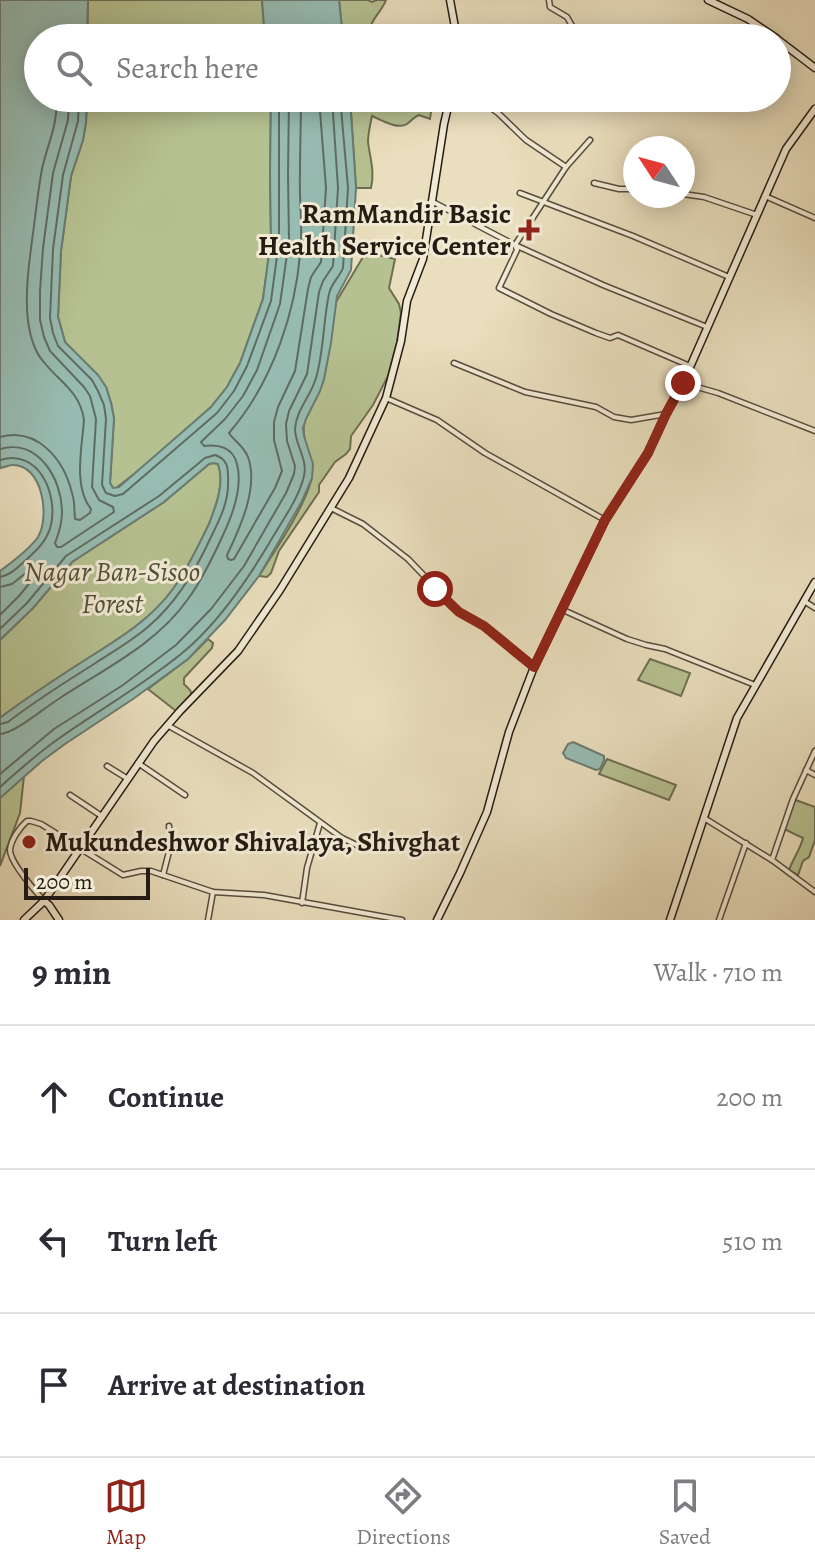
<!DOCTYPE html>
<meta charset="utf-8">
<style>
body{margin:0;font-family:Alegreya,serif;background:#f7f7f7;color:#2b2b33}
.compass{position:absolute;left:623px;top:136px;width:72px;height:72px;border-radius:50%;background:#fff;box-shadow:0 4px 20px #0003;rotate:306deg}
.scale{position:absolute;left:24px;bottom:20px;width:126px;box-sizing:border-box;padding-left:8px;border:4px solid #261c13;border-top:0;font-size:22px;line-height:28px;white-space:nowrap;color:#261c13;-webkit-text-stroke:6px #f1ead4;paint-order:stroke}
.stop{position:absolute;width:24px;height:24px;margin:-18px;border:6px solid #8f2418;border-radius:50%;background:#fff}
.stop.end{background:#8f2418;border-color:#fff;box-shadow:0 2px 8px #0008}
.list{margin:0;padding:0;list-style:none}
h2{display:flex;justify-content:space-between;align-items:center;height:104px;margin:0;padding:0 32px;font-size:34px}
h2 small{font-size:26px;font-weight:400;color:#7c7c81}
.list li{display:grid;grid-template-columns:52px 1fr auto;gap:24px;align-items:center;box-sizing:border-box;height:144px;padding:0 32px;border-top:2px solid #e1e1e2}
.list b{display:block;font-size:30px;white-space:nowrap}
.list em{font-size:26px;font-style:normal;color:#7c7c81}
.icon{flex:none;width:44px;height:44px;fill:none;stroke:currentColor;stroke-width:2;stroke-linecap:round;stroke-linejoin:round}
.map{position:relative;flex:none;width:815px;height:920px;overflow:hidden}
.search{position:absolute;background:#fff;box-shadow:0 4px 20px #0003;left:24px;right:24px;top:24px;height:88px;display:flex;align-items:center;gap:20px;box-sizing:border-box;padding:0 28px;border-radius:44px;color:#7c7c81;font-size:30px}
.sheet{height:536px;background:#fff}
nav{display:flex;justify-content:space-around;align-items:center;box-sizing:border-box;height:112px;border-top:2px solid #e1e1e2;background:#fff;font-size:22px;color:#7c7c81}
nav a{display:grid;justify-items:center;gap:4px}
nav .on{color:#8f2418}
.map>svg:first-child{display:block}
.green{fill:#b6c191;stroke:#6e6e52;stroke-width:2}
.water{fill:#97bcb2;stroke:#6a7c72;stroke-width:2}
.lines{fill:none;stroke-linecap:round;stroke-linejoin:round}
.shore{stroke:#5e6c62;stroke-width:2}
.street-casing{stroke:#574c3e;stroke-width:7}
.secondary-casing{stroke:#261c13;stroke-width:9}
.street{stroke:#f1ead4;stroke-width:4}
.secondary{stroke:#f1ead4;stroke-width:6}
.route{stroke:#8f2418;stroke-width:10}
.poi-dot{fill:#8f2418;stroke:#f1ead4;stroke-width:3}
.labels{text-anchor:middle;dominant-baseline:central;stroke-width:6;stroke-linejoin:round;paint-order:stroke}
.poi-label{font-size:28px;font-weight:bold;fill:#261c13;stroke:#f1ead4;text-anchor:end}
.park-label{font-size:28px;font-style:italic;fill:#514e39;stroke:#f1ead4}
</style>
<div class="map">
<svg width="815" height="920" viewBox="0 0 815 920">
<rect width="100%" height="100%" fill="#e9debd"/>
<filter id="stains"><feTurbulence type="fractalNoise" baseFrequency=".0025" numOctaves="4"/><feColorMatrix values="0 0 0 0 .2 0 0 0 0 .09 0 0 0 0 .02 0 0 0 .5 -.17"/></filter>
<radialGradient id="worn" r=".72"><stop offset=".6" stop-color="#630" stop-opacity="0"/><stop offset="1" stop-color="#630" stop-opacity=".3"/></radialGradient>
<g class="green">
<polygon points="88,0 262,0 265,38 87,38"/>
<path d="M339,0H368L372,2L377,0H386C382,11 373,17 370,28L375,32L399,38H343Z"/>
<polygon points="87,98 271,98 270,175 271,239 263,299 240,363 227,387 211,407 157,456 116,488 113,488 110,483 114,418 111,403 106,387 65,342 58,317 61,251 71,176 83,140 86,122"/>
<path d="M350,98H433L430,119L419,115C414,117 411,121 407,124C398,130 381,120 372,116C370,125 368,134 368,142C370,158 375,172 371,188H356Z"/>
<path d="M366,252L395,259L389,288L399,304L401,313L397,342L388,376L373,405L351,436L350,449L346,454L335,462L319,485V492L279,551L271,573L267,577L259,576C275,550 303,510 311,481C316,464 301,444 304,425C306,410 319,395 324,379L336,302Z"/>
<path d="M214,463L218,464C225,483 216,506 209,524C198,546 188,569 173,589C150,621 115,641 82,662C54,680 26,698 0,718V640L33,608L72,562L164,502L209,464Z"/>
<polygon points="208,639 213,643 212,648 184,678 184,684 190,690 192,695 176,711 148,689 188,659"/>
<polygon points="650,659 690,673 681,696 638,680"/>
<polygon points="607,759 676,785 669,800 599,774"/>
<polygon points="24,776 20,813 0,866 0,798"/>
<path d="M793,799L815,807V840L809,857L803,861L798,875L789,870C793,859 800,850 803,838L784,829Z"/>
</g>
<g class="water">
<path d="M0,0H88L87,38H38V98H87L86,122L83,140L71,176L61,251L58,317L65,342L98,375L106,387L111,403L114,418L110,483L113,488L119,487L211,407L227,387L240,363L263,299L271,239L270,175L271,98H350L356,188L351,270L337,296L331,343L324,379L320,391L306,419L303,428L304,436L313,464L312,478L302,501L259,576L225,620L188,659L133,699L65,744L42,761L0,798V718C26,698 54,680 82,662C115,641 150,621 173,589C188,569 198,546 209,524C216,506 225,483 218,464L214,463L209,464L164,502L72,562L33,608L0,640V571C12,562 29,550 38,537C50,517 43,464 12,465C11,465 1,468 0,468Z"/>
<polygon points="262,0 339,0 343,38 265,38"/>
<polygon points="573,742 604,756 604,760 600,769 596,770 566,758 563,753 568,744"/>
</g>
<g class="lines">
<g class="shore">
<polyline points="79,98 78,121 63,175 53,249 50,318 53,333 58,346 92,380 98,391 104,405 106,419 102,485 106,493 115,496 123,494 217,413 234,391 247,366 271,301 279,241 279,98"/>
<path d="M301,98C301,123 300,147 300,172C299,195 302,217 301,240C298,308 273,382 229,433C234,441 244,446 248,457C259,487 240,528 227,555L228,559L231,560L234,559L275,488L282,471L274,440V422L278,407L295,371L308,289L311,277L321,262L326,188L319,98"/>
<path d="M0,437C38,427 64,460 72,493C75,501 74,510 75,519L80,520L90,513L91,509C73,487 82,447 84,420C80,391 59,382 43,361C34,351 30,335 28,321C24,288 31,251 35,218C37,202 39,185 42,169C48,142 57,128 57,98"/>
<path d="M0,449C38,438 62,479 62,512C62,524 59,533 55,543L57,547H61L114,512L113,507L99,500L92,487L96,419L90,396L84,387L50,351L44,337L40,320V291L43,248L53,173L68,120L69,98"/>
<path d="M0,460C38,448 58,493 51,525C47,541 37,550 26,560C18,567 11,575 0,577"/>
<polyline points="0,587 12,584 32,568 37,570 37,574 19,596 0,615"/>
<path d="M0,629L27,603L66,556L159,496L205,458L215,455C230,460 228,471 228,485C228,503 219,521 211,537C196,570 177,602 149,626C132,641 112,652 94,664C64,683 35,701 8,722L0,724"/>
<path d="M0,734C15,733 43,709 57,700C102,670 156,645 188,599C202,580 213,557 223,535C233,514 243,487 237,464C233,447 218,444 204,446L201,442L225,419L243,396L257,370L280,304L289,240L288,175L289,98"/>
<polyline points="0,774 54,729 123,685 176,645 211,609 244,566 286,493 294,474 295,466 287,441 286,424 289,411 307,374 319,292 323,281 333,266 338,188 332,98"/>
<path d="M0,787C19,770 39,752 61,737C101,709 143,685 181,654C218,624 247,581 271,540C282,521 299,498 304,476C308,459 295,445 295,429C296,410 311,396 316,378C324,351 323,322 329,294C331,283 339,278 343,268L348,188L341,108L342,98"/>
</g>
<g class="street-casing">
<g id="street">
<polyline points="549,0 550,7 567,17 579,38"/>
<polyline points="477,98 498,113 526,140 566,167 590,140"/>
<polyline points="594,183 619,189 635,189"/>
<polyline points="520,193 633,236 729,277"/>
<polyline points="683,194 704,197 757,215"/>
<polyline points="765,196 815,218"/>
<polyline points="433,202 515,245 566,167"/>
<polyline points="454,363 525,392 596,407 614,417 631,420 666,414"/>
<polyline points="690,366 618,335 610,338 596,333 551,314 499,288 517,250 515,245 603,285 707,327"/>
<polyline points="683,383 718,393 815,431"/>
<polyline points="386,398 437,420 485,453 605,520"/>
<polyline points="331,508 363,524 408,559 459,612 484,626 534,667"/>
<polyline points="804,601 815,608"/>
<polyline points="561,609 627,639 646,645 665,649 755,685"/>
<polyline points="167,725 253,773 342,838 365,849"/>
<polyline points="138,763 185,795"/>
<polyline points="107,766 128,779"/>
<polyline points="806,770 815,775"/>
<polyline points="70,795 103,817"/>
<polyline points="704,818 772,860 815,892"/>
<polyline points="772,860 793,799 815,751"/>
<polyline points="163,875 171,844 169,826"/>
<path d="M44,901C36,892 10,862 10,850C11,840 19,828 27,821H31L41,824L123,875L141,871H151L213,892L264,895L402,920"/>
<polyline points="302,903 307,868 320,823"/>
<polyline points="208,920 213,892"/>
<polyline points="719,920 746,843"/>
</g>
</g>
<g class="secondary-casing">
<g id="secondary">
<polyline points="450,0 457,38"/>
<polyline points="708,0 748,19 776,38"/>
<polyline points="777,39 815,68"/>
<polyline points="44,901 49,905 59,920"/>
<polyline points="24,920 44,901 154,741 180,711 238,651 280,590 349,478 386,398 401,341 407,301 423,259 444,124 450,98"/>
<polyline points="437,920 460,873 487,812 509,732 534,667 605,520 648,453 666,414 683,383 786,149 815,109"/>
<polyline points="670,920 737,718 815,582"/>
</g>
</g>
<use href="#street" class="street"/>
<use href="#secondary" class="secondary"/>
</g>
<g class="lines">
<polyline class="route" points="435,589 459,612 484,626 534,667 605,520 648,453 666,414 683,383"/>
</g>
<g class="poi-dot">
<path d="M525 218h8v8h8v8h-8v8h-8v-8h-8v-8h8z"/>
<circle cx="29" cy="842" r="8"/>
</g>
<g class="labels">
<g class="poi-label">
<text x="511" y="214">RamMandir Basic<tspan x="511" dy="32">Health Service Center</tspan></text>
<text x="45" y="842" text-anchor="start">Mukundeshwor Shivalaya, Shivghat</text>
</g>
<g class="park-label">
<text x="112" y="572">Nagar Ban-Sisoo<tspan x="112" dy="32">Forest</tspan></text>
</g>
</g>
<rect width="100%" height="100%" filter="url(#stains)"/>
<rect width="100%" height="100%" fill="url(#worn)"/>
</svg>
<svg class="compass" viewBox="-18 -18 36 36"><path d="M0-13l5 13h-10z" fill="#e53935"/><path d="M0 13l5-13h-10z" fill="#7c7c81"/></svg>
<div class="scale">200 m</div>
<div class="stop" style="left:435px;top:589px"></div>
<div class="stop end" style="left:683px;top:383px"></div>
<div class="search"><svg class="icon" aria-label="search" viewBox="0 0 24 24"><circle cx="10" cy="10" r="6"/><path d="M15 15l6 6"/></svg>Search here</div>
</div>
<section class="sheet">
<h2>9 min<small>Walk · 710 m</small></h2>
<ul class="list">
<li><svg class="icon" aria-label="ahead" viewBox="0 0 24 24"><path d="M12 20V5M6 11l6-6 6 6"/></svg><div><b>Continue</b></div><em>200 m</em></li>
<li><svg class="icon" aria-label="left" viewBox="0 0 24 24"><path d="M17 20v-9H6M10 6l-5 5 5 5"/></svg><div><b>Turn left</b></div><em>510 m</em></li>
<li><svg class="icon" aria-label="arrive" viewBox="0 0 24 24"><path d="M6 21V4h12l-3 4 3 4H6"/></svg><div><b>Arrive at destination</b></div></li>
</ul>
</section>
<nav>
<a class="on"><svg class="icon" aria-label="map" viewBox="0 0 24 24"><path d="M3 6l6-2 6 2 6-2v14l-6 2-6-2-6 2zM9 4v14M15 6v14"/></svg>Map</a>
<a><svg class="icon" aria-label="directions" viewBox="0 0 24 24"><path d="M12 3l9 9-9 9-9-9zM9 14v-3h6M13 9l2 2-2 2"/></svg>Directions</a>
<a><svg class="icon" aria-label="saved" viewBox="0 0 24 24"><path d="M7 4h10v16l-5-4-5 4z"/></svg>Saved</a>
</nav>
